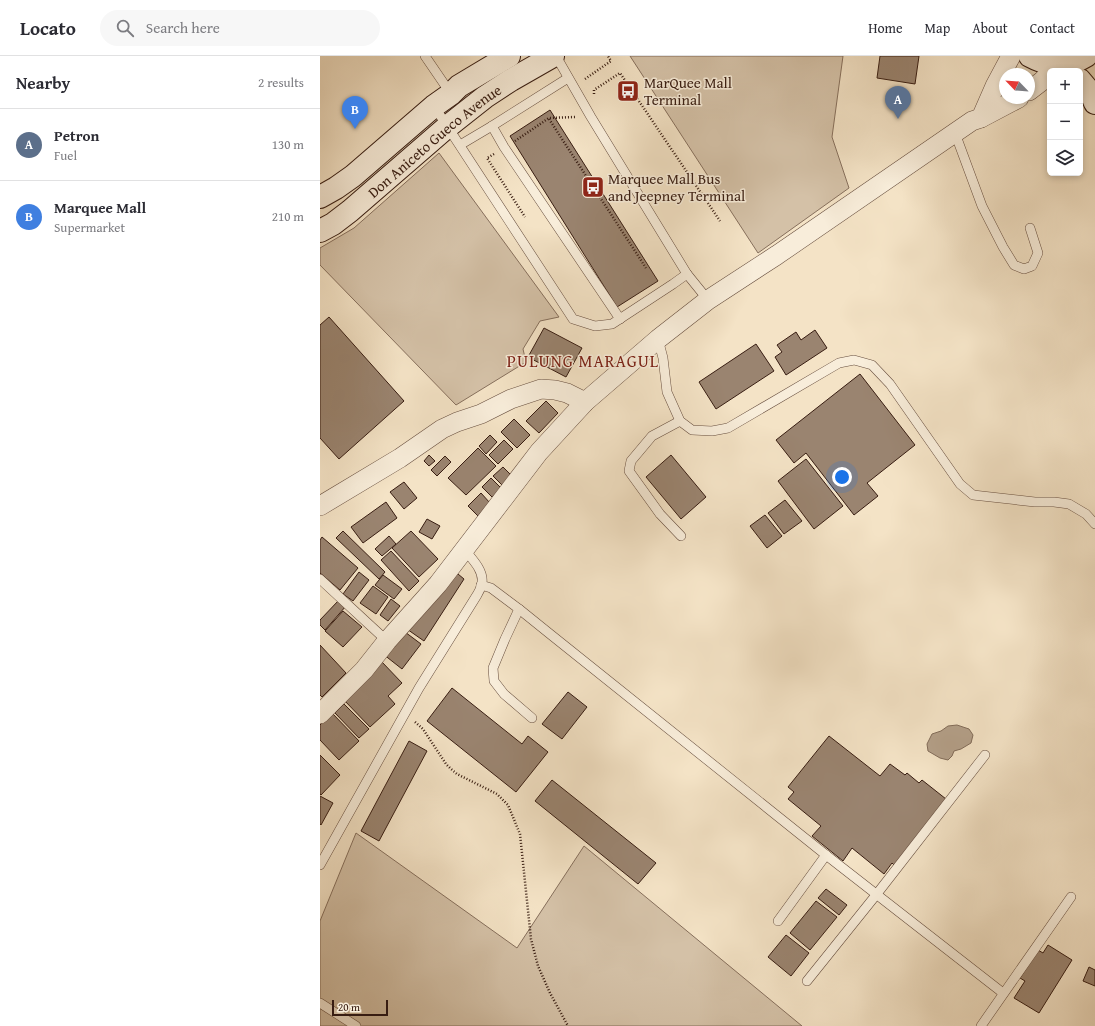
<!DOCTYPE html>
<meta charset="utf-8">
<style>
body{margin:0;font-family:"Gentium Book Plus",serif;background:#f7f7f7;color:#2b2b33}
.controls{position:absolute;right:12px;top:12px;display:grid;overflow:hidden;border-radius:6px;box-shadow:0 2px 6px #0003}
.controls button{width:36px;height:36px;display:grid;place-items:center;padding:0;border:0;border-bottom:1px solid #e1e1e2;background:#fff;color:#2b2b33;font:20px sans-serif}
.compass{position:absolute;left:679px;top:12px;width:36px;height:36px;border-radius:50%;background:#fff;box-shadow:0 2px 6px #0003;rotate:295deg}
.scale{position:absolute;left:12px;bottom:10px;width:56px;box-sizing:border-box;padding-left:4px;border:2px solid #381d12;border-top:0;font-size:11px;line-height:14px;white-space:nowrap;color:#381d12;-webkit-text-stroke:3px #f8edda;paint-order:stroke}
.you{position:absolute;left:522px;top:421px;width:14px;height:14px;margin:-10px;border:3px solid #fff;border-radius:50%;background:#1a73e8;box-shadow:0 0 0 6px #1a73e833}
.badge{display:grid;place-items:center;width:26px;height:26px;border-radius:50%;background:#8f2418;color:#fff;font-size:13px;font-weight:700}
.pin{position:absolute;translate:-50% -33px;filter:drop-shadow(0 1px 2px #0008)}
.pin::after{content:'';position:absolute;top:21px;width:14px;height:12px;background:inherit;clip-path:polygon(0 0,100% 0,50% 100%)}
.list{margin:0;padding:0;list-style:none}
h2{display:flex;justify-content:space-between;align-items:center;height:52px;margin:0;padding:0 16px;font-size:17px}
h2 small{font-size:13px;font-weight:400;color:#7c7c81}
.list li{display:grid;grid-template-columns:26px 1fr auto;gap:12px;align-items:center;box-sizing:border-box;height:72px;padding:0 16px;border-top:1px solid #e1e1e2}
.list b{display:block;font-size:15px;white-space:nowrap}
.list p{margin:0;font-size:13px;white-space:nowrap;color:#7c7c81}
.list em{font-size:13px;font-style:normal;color:#7c7c81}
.icon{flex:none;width:22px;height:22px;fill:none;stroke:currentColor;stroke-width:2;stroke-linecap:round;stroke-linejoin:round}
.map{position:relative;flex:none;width:775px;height:970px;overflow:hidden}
header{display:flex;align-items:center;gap:24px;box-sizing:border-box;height:56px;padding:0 20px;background:#fff;border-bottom:1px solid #e1e1e2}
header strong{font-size:19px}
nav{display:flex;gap:22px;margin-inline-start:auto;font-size:14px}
.search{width:280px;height:36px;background:#f7f7f7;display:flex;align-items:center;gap:10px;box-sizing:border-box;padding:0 14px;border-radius:22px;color:#7c7c81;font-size:15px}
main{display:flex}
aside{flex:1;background:#fff}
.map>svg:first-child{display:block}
.green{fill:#d4c1a7;stroke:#866f5c}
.water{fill:#b4a089;stroke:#826c59}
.building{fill:#9a8470;stroke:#381d12}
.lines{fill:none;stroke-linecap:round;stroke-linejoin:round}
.lane-casing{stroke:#674e3f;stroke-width:10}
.street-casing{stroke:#674e3f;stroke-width:20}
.secondary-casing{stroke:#381d12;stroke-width:24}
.path{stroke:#381d12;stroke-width:2.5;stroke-dasharray:1 2;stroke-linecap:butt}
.lane{stroke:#f8edda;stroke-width:9}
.street{stroke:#f8edda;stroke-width:19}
.secondary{stroke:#f8edda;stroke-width:22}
.labels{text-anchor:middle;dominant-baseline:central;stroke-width:3;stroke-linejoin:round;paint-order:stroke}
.poi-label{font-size:15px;fill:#381d12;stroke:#f8edda;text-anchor:start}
.street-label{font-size:15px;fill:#381d12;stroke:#f8edda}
.quarter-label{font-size:17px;letter-spacing:1px;fill:#7a1f14;stroke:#f8edda}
</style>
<header>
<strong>Locato</strong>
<div class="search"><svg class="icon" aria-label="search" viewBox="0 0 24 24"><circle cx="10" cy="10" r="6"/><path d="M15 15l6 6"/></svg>Search here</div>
<nav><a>Home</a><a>Map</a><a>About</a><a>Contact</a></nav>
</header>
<main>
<aside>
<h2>Nearby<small>2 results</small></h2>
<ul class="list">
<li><span class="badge" style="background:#5c6f8a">A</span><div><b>Petron</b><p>Fuel</p></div><em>130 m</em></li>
<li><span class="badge" style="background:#3f7fe0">B</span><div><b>Marquee Mall</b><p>Supermarket</p></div><em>210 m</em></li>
</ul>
</aside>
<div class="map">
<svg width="775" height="970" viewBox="0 0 775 970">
<rect width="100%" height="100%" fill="#f4e3c6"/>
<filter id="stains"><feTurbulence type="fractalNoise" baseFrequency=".005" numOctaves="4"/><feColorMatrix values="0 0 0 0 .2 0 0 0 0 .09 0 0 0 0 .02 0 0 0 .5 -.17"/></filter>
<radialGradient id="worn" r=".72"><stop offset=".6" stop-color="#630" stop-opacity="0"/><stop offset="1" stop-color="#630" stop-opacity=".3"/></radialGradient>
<g class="green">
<polygon points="310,0 523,0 512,81 529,132 438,197"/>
<polygon points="119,97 239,261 220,265 203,293 206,306 136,349 0,209 0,192 34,172"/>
<polygon points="36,777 197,892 264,790 482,970 0,970 0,865"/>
</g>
<polygon class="water" points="637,669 649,673 653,679 651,687 641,693 634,695 632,700 628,704 620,702 608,695 607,688 612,678 621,675 628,670"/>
<g class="building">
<polygon points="560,0 599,0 595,28 557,22"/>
<polygon points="230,54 338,225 297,251 190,80"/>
<polygon points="9,261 84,345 19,403 0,382 0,269"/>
<polygon points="224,272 262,292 246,321 208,301"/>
<polygon points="495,274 507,292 466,319 455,301 462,296 457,289 476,276 481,284"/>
<polygon points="436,288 454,315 396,353 379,326"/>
<polygon points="540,318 595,389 547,427 558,440 534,459 486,397 474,407 456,384"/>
<polygon points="226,345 238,357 219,377 206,365"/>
<polygon points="194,363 210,379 197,392 181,376"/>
<polygon points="170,379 177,386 166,398 159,390"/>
<polygon points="184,384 193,393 178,408 169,399"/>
<polygon points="158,392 176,410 146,439 128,422"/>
<polygon points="109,399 115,405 109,410 104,405"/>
<polygon points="351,399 386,441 361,463 326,421"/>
<polygon points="125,400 131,406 117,420 111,414"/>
<polygon points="486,403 523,450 494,473 458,425"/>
<polygon points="183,411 192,420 183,430 173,420"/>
<polygon points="171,422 181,432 172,441 162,431"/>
<polygon points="84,426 97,442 84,453 70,436"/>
<polygon points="161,437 170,447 158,460 148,450"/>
<polygon points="465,444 482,465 464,478 448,457"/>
<polygon points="66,446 77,462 43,487 31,471"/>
<polygon points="445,459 462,480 447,492 430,470"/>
<polygon points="107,463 120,470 112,483 99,476"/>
<polygon points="23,475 65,516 59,523 16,482"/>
<polygon points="91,475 118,503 99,521 72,492"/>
<polygon points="69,480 76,488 62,500 55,493"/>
<polygon points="2,481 38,512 20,534 0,517 0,484"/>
<polygon points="71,495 99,525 89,535 61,504"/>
<polygon points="132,513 144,523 104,585 84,571"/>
<polygon points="39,516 49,524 33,545 23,538"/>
<polygon points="63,519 82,533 74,543 55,529"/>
<polygon points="53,530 68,541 56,558 40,547"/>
<polygon points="71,543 80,550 68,565 60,559"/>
<polygon points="19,544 26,550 5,574 0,569 0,564"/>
<polygon points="23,555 42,571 23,591 5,575"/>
<polygon points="81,573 101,588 82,613 63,598"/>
<polygon points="0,589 26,617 2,641 0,639"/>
<polygon points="62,606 82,627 68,640 75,648 50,671 23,643"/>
<polygon points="132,632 202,688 208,680 228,696 196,736 107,665"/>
<polygon points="248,636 267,651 242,683 222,668"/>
<polygon points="24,648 49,673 39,682 15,657"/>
<polygon points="12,657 39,685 19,704 0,684 0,669"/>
<polygon points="509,680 560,720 570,708 585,719 587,717 599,727 602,724 626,743 575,810 572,807 564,818 532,792 523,805 492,780 501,770 468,743 474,736 468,731"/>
<polygon points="89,685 107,695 59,785 41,775"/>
<polygon points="0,699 20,719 1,739 0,738"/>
<polygon points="232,724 336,807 318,828 215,745"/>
<polygon points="0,740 13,747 1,769 0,768"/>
<polygon points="506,833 527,849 519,859 498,842"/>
<polygon points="496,845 517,861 490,894 470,877"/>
<polygon points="466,879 489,897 471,920 448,901"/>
<polygon points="728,889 752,904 719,957 694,942 705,925 700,922 718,894 723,897"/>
<polygon points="769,911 775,914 775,930 763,925"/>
</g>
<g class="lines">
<g class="lane-casing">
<g id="lane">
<polyline points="105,0 131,38"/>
<polyline points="236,0 271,61 367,218 388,244"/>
<polyline points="114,50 253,263 275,270 292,268 353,228 367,218"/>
<polyline points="172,70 184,91 300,263"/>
<polyline points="635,77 662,150 683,191 694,209 704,213 712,210 718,197 710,172"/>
<polyline points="140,89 172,70 248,22"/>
<polyline points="338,283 343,302 347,336 360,365 372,374 392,375 408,372 519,307 534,304 552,309 570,328 640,428 653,439 715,446 734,446 749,448 766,458 775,468"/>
<polyline points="360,365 332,380 311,405 309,415 340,458 361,480"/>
<polyline points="0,523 67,585"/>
<polyline points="161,529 171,532 199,553 230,578 506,799 683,937"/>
<polyline points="199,553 185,583 173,612 174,625 184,638 212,662"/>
<path d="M0,809L99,632L157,539C159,536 161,531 162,527C164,514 151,502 144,493"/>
<polyline points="458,865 506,799"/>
<polyline points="487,925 556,839 665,699"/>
<polyline points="0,947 36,970"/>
<polyline points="661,970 751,841"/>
</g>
</g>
<g class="street-casing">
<g id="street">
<polyline points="709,35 722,25 730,17"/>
<polyline points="661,62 675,30 691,0"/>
<polyline points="0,450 80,402 122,373 137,366 161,358 191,343 221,333 235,334 247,337 265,346"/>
<polyline points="0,658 44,614 67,585 118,528 219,396 265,346 338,283 388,244 457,199 652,65 661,62 699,42"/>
</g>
</g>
<g class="secondary-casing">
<g id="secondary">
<path d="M710,0C717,4 731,9 738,9C748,9 758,5 766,0"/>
<polyline points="760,24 771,37 775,47"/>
<polyline points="0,141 16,132 33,120 114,50 131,38 139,30 189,0"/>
<path id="s1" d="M0,175L13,168L30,155L127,71L165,41L191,24L233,0"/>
</g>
</g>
<g class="path">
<polyline points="265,23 291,5 288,0"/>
<polyline points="274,38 274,34 300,17 400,165"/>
<polyline points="229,63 326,212"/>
<polyline points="195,85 229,62 255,61"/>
<polyline points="174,98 167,102 205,161"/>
<polyline points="95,666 103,673 126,708 131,713 137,718 177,738 188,749 200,778 211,883 218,910 230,937 248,970"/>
</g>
<use href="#lane" class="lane"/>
<use href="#street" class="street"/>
<use href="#secondary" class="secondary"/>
</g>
<defs>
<g id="bus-square" transform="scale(1.15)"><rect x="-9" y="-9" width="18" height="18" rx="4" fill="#8f2418" stroke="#f8edda"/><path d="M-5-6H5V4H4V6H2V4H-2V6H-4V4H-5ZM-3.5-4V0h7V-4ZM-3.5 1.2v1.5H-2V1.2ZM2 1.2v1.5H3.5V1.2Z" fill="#fff"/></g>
</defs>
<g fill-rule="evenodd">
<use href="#bus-square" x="308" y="35"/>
<use href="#bus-square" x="273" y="131"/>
</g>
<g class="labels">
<g class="poi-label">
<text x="324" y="26">MarQuee Mall<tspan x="324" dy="17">Terminal</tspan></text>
<text x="288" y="122">Marquee Mall Bus<tspan x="288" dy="17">and Jeepney Terminal</tspan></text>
</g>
<g class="street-label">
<text stroke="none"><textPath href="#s1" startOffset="146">Don Aniceto Gueco Avenue</textPath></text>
</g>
<g class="quarter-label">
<text x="263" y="304">PULUNG MARAGUL</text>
</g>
</g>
<rect width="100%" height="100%" filter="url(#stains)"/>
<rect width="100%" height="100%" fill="url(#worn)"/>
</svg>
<div class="controls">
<button>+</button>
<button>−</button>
<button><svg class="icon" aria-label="layers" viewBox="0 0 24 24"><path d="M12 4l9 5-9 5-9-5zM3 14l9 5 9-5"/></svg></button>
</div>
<svg class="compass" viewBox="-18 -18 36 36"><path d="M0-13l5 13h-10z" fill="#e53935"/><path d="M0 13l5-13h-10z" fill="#7c7c81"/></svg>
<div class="scale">20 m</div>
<div class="you"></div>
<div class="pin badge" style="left:578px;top:63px;background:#5c6f8a">A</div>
<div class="pin badge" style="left:35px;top:73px;background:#3f7fe0">B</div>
</div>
</main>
